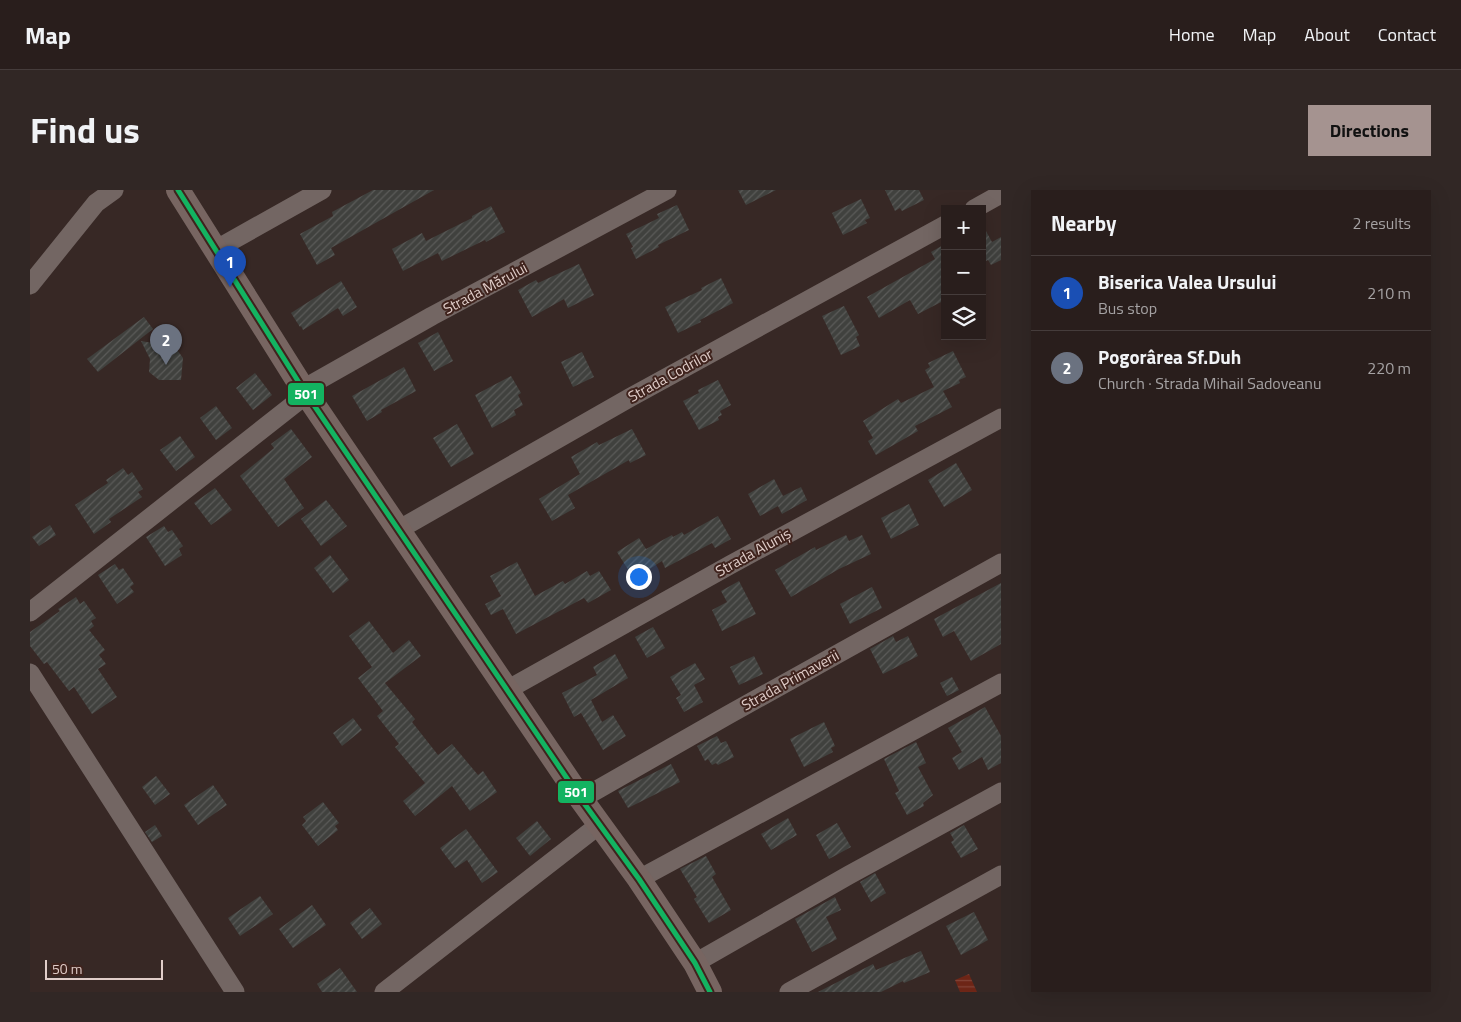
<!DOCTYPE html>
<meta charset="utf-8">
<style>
body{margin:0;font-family:"Titillium Web",sans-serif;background:#312725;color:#f1f3f6}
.controls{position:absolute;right:15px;top:15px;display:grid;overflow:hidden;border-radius:0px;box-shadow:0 5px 20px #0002}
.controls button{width:45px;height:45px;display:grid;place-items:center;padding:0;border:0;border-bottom:1px solid #453c3b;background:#291e1c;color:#f1f3f6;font:25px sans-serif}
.scale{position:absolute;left:15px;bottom:12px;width:118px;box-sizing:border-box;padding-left:5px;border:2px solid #e0cdc9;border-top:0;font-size:14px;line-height:18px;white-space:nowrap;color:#e0cdc9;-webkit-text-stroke:4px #3f231d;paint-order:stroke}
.you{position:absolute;left:608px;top:386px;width:18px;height:18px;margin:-12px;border:4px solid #fff;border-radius:50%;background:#1a73e8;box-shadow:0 0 0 8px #1a73e833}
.badge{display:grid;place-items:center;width:32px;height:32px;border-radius:50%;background:#a59390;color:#fff;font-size:16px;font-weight:700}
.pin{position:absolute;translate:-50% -41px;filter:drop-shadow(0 1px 2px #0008)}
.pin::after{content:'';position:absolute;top:26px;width:18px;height:15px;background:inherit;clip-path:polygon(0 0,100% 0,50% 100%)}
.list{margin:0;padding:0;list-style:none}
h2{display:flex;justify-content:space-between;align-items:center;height:65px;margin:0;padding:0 20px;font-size:21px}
h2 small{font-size:16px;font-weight:400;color:#a5a2a3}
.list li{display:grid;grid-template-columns:32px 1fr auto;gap:15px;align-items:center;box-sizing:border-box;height:75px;padding:0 20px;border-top:1px solid #453c3b}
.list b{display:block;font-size:19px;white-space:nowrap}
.list p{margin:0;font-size:16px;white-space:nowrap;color:#a5a2a3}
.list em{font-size:16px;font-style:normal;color:#a5a2a3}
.icon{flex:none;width:28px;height:28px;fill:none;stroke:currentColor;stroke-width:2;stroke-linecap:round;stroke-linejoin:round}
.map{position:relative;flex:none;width:971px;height:802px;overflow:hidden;border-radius:0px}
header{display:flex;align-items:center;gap:30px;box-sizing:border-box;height:70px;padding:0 25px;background:#291e1c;border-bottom:1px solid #453c3b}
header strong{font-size:24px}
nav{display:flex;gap:28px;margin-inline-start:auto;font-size:18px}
.intro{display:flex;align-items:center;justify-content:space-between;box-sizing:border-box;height:120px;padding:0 30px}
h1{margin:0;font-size:35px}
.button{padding:12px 22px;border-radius:0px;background:#a59390;color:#111;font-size:18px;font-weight:700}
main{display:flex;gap:30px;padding:0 30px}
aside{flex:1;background:#291e1c;border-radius:0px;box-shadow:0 5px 20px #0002}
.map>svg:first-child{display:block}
.water{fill:url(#water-rules)}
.building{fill:url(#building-hatch)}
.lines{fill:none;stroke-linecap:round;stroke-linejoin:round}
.minor{stroke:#736663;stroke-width:19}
.major{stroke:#776561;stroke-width:24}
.bus-1-casing{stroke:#3f231d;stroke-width:9}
.bus-1{stroke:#13b361;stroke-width:5}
.labels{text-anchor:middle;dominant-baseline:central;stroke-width:4;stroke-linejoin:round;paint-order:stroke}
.street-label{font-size:15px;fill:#e0cdc9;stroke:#3f231d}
.line-badge{stroke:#3f231d;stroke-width:2}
.badge-label{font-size:14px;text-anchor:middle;font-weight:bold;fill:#fff}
</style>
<header>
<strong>Map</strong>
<nav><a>Home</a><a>Map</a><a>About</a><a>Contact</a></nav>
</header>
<div class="intro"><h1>Find us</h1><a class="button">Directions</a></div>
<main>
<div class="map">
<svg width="971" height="802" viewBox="0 0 971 802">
<defs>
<pattern id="water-rules" width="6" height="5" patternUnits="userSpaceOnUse" patternTransform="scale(1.25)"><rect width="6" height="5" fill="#6d2516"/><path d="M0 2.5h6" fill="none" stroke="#824337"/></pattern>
<pattern id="building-hatch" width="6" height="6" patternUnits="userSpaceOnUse" patternTransform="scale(1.25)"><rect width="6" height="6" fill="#40413e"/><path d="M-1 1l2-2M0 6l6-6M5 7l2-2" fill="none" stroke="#5b5b59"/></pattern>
</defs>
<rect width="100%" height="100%" fill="#372825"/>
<polygon class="water" points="939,784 947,802 930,802 925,790"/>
<g class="building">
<polygon points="343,0 404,0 301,58 305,65 287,75 270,44 303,26 302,22"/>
<polygon points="708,0 746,0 716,15"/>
<polygon points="855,0 889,0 894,10 872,21 870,18 865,21"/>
<polygon points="831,9 840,28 835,30 837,33 813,45 802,23"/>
<polygon points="647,15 659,40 628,55 629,57 606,69 601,58 603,57 596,44 629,28 627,24"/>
<polygon points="461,16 475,42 456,52 455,50 412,71 408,63 373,81 362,59 392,43 396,51 442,28 442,26"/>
<polygon points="952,34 962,52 971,47 971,70 961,75 958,70 952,73"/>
<polygon points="915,54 915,110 888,124 880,110 849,128 837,107 905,69 901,62"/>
<polygon points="549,74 564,105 538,118 534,109 502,127 488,100 506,90 508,93"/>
<polygon points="691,88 703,113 670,130 671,132 648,143 635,117 672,100 671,98"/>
<polygon points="311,91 327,117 313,126 308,118 273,140 271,136 270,137 261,123"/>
<polygon points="814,116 829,145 826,147 830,156 811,165 792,126"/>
<polygon points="114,127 123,139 68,182 57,169"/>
<polygon points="408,142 423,171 404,181 388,153"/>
<polygon points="111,151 145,157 153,168 151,190 129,190 119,182 120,169"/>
<polygon points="923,161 936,187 929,190 930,193 913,201 922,217 885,236 888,241 846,265 838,251 843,248 833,231 868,209 871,213 904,197 895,180 900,177 898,173"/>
<polygon points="552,162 564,187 543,197 531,172"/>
<polygon points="374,177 386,201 351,220 352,222 337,231 322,206"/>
<polygon points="225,183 242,205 223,220 206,198"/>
<polygon points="481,186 491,203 488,205 493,215 484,220 486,225 462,238 445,205"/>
<polygon points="688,190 701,215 690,221 692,225 688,227 689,230 669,240 653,211 669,203 668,200"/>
<polygon points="186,216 202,238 186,250 170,228"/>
<polygon points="427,234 444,264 421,277 403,248"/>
<polygon points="261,239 282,267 254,289 274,318 248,337 210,286 244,258 241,254"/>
<polygon points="602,239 616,265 600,273 599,270 538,305 545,318 522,331 509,309 550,284 541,267 567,252 569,255"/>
<polygon points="150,246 165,267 146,281 130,260"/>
<polygon points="926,273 942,300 914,317 898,290"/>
<polygon points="93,278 98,285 102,282 113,299 108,302 112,307 79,329 81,332 64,344 45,315 78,293 76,290"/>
<polygon points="744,289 753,306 771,297 777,310 752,324 748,316 730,326 718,304"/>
<polygon points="185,298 202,320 181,335 164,313"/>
<polygon points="296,310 317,336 291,356 271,329"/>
<polygon points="879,314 889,335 861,349 851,328"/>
<polygon points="688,326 701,349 685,358 682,353 635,378 632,371 604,389 587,362 609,348 616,359 642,345 643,347 652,342 654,345"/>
<polygon points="20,335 26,345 9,356 2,347"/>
<polygon points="134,336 138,342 142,340 153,356 149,359 152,365 135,376 116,347"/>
<polygon points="816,345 819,351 832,345 841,364 809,379 761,407 745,380 785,357 786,360"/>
<polygon points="300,365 319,390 303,403 284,378"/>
<polygon points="487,372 505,406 533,391 535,394 557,381 560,386 569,381 581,400 558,413 554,408 486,444 473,419 461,425 455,414 471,406 460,386"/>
<polygon points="85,374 89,380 93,378 104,394 100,397 104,402 87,414 68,385"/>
<polygon points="709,391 726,424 692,441 682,420 697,412 691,401"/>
<polygon points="971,393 971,454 941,471 924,441 913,447 904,429"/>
<polygon points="842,397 852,418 820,434 810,414"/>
<polygon points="46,407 50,414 54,411 66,428 61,431 64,436 59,440 75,460 69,465 76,474 68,479 87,507 62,524 44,497 39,501 17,472 14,474 0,456 0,442 30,421 28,419"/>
<polygon points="339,431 363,463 379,450 391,466 355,493 385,529 382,532 408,565 422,554 448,585 453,581 467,602 440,621 422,596 385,626 373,611 395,593 365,557 369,554 347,526 353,521 328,488 342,477 319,446"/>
<polygon points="623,437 635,458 617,468 605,447"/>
<polygon points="863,446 866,452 878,446 888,466 853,484 840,459"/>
<polygon points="585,464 598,488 561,510 572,532 583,525 596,546 573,560 551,523 544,527 532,503 567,485 563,477"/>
<polygon points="724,466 733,484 709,495 700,477"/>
<polygon points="665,473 675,489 664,495 673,512 654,522 646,508 651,505 640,487"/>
<polygon points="922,487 929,500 917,506 910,493"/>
<polygon points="955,517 971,546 971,573 958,580 952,567 929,580 922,568 932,562 918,538"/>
<polygon points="323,528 332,540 312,556 303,543"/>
<polygon points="794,532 805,556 801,558 803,562 774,577 760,549"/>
<polygon points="687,546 691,553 696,551 704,567 688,575 686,573 682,575 678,569 675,571 667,556"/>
<polygon points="886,552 896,573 888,577 903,605 893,613 894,616 877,625 865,603 869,601 854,569"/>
<polygon points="641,574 650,592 598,618 588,601"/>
<polygon points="126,586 140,604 125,615 112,597"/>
<polygon points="183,595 197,615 168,635 154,615"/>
<polygon points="293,612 309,633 305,636 308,640 288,656 272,635 276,631 273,627"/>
<polygon points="758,628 767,645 741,660 731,644"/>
<polygon points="507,631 521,649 500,666 486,648"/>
<polygon points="807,633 821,657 799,669 786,645"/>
<polygon points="125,635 132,646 122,652 115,642"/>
<polygon points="934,635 948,659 931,668 921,652 924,650 920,643"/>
<polygon points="436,639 468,682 452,693 437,670 425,678 410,658"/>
<polygon points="676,666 686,684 682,687 701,720 679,733 664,709 667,707 650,679"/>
<polygon points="845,683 856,703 841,712 830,692"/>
<polygon points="230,706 243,724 210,746 198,728"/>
<polygon points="805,707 811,720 796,727 807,749 782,762 765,729"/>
<polygon points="282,715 296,735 263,758 249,739"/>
<polygon points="340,718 352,734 332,749 320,733"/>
<polygon points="944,722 958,750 931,765 916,736"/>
<polygon points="891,761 900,782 874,793 873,791 851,802 788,802 843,774 846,780"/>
<polygon points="310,778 327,802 292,802 287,794"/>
</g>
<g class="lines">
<g class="minor">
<polyline points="944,19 971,4"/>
<polyline points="185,60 292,0"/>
<polyline points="0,95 66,13 84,0"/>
<polyline points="273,199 402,126 637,0"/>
<polyline points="368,340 601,207 915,35"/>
<polyline points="0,422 277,204"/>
<polyline points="0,483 205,802"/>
<polyline points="477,500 700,375 971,228"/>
<polyline points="551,609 698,525 971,373"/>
<polyline points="609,689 971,493"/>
<polyline points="665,773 819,685 971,602"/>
<polyline points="354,802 569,635"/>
<polyline points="759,802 971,685"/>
</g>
<polyline class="major" points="148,0 273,199 551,609 609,689 665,773 680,802"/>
<g class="bus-1-casing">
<polyline id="bus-1" points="148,0 273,199 551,609 609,689 665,773 680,802"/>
</g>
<use href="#bus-1" class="bus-1"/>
</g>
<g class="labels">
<g class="street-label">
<text transform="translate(455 98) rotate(-28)">Strada Mărului</text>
<text transform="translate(640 185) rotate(-29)">Strada Codrilor</text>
<text transform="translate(723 362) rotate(-29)">Strada Aluniș</text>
<text transform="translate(760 490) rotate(-29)">Strada Primaverii</text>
</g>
</g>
<g class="line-badge">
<rect x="257" y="192" width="38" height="24" rx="5" fill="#13b361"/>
<rect x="527" y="590" width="38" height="24" rx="5" fill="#13b361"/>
</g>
<g class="badge-label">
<text x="276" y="209">501</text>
<text x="546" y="607">501</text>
</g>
</svg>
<div class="controls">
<button>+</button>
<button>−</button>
<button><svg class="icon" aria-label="layers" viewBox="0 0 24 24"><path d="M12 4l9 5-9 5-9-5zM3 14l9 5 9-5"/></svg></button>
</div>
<div class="scale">50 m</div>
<div class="you"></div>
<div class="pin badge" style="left:200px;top:97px;background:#1a4fb4">1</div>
<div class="pin badge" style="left:136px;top:175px;background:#6b7280">2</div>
</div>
<aside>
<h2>Nearby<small>2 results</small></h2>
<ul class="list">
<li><span class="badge" style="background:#1a4fb4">1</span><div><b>Biserica Valea Ursului</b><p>Bus stop</p></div><em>210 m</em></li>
<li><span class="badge" style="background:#6b7280">2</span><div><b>Pogorârea Sf.Duh</b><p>Church · Strada Mihail Sadoveanu</p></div><em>220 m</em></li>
</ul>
</aside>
</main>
